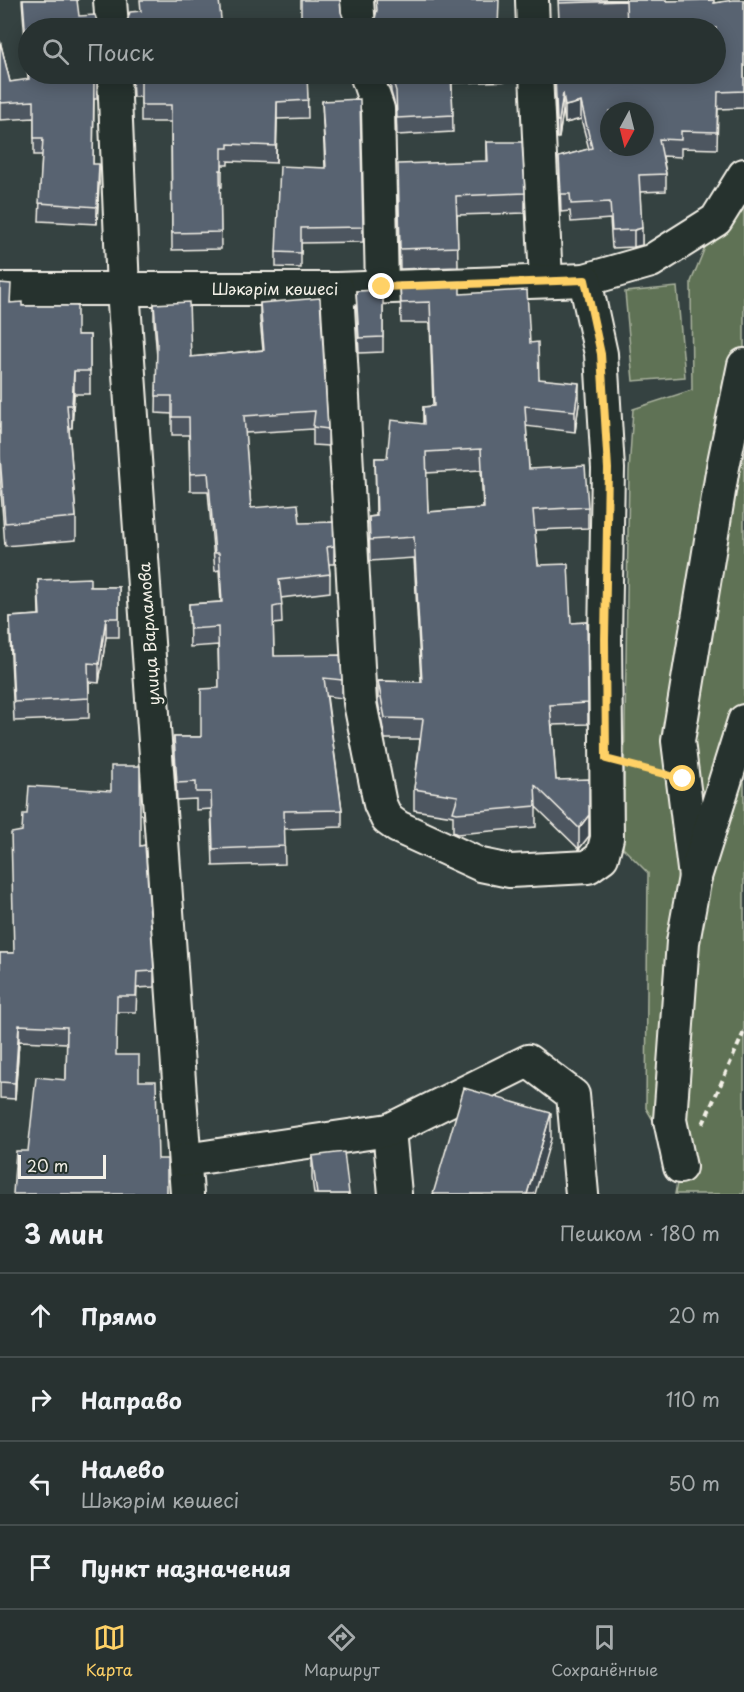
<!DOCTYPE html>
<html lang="ru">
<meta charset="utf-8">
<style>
body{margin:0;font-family:"Playpen Sans",sans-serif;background:#303a39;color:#f1f3f6}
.compass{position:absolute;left:600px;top:102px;width:54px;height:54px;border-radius:50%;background:#283231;box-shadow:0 3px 15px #0003;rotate:187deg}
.scale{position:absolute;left:18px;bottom:15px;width:88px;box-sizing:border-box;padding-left:6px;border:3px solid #f4f1e8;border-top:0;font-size:16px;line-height:21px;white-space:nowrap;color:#f4f1e8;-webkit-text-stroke:4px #26332d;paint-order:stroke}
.stop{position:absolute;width:18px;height:18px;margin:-14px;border:4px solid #ffd166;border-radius:50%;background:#fff}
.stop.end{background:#ffd166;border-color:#fff;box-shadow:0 2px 6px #0008}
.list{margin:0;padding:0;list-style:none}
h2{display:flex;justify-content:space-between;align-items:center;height:78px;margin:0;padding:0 24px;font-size:26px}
h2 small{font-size:20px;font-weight:400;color:#a5aaab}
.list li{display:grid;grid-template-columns:39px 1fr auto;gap:18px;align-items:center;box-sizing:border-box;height:84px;padding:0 24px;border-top:2px solid #444d4d}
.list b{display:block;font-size:22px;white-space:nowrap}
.list p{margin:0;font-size:20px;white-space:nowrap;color:#a5aaab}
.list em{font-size:20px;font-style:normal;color:#a5aaab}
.icon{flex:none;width:33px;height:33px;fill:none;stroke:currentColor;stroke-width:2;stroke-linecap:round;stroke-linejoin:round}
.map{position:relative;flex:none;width:744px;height:1194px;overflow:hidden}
.search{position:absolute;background:#283231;box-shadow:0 3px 15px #0003;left:18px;right:18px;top:18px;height:66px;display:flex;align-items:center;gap:15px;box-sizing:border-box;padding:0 21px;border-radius:33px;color:#a5aaab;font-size:22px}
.sheet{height:414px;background:#283231}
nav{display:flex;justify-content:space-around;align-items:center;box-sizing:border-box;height:84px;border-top:2px solid #444d4d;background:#283231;font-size:16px;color:#a5aaab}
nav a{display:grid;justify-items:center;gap:3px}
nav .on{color:#ffd166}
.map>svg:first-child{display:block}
.green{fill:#5f7255;stroke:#aab29e;stroke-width:1.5}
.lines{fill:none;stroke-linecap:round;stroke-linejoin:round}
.minor-casing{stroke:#f4f1e8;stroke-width:36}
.path{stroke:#f4f1e8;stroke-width:4;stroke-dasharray:6 4.5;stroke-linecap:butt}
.minor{stroke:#26332d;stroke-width:32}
.wall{fill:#4d5661;stroke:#f4f1e8;stroke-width:1.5;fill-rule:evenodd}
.shaded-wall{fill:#3e464f;stroke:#f4f1e8;stroke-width:1.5}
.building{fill:#596471;stroke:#f4f1e8;stroke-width:1.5;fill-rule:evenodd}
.route{stroke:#ffd166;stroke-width:8}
.labels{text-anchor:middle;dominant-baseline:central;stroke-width:6;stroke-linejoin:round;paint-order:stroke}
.street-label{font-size:16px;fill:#f4f1e8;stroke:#26332d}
</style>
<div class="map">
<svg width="744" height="1194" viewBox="0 0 744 1194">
<rect width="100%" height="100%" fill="#354241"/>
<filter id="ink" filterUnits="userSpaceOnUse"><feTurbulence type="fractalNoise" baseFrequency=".0167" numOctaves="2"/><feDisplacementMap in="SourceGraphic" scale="12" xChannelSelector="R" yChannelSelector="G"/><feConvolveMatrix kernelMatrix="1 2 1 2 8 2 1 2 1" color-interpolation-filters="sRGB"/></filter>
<g filter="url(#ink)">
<g class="green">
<polygon points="744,175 744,1194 675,1194 680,1167 646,1108 648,873 623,848 629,472 633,409 692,390 691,282 716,220"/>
<polygon points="677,287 685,377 633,381 625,292"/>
</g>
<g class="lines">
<g class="minor-casing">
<g id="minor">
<polyline points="110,0 112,28"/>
<polyline points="357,0 359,28"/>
<polyline points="532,0 533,28"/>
<polyline points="114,74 123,289 187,1194"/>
<polyline points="366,74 378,109 382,287"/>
<polyline points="536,74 546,281"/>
<polyline points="0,289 337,289 585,280 651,261 716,220 744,175"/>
<polyline points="337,289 360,703 380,804 387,819 398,827 481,865 510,871 588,867 602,857 607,838 605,639 608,469 601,354 585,280"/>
<polyline points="695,877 678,741 723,467 744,365"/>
<polyline points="389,1130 395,1194"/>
<polyline points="185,1160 389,1130 528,1061 573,1095 582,1194"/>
<polyline points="680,1167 670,1120 683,942 695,877 744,721"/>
</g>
</g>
<polyline class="path" points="703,1124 744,1032"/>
<use href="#minor" class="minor"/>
</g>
<g class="wall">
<polygon points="22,0 77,0 28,28 97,74 97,99 94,99 93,164 99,182 97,224 39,221 42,155 34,155 34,118 0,120 0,41 10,82 28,80"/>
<polygon points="558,0 666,0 666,1 714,3 744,0 744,108 718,109 717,149 681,148 681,157 663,156 666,174 666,191 640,192 642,245 634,247 612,248 610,219 571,222 570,211 561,212 559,157 589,149 581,119 565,123 563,110 559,138 557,138 554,74 716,74 716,28 626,28 626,18 559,20"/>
<polygon points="132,74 307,74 308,118 277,119 276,163 228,161 228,165 222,165 222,187 220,187 221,249 172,250 171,122 141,122 141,97 133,97"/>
<polygon points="390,74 519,74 518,81 452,83 453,132 397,135 396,109 391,92"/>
<polygon points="322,101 363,227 363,242 301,243 301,268 276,267 276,252 325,168"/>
<polygon points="487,142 525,193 525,213 457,215 458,267 400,269 398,183 487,161"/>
<polygon points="0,283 11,303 22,306 77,335 90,335 90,394 74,394 72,428 69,428 76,517 76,540 5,546 0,479"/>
<path d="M400,284L460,294L530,343L539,379L579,404L575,432L526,426L529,469L588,507V528L535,530L538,565L571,623L587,622L588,724L552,725L556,780L589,836L579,849L536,807V827L457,834L453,832V816L414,810V789L420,739H385L378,702V681L421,682L414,558L370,561L369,517L376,516L375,458H387L423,424V407L433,406L430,323H401ZM481,470L483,508L428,512L426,473Z"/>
<polygon points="383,290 383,352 359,353 356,291"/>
<polygon points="260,303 328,429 328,446 313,445 313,429 245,433 251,508 300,523 334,546 334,564 329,564 330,574 330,592 281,598 282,623 273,624 274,656 342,680 342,698 327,696 342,810 342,827 284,829 285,864 213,866 211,809 196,810 196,799 177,800 174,755 174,737 201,737 219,688 218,645 190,647 189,604 221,602 219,570 215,571 208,491 190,491 189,435 172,435 172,414 156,413 157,357 154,321 154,304 191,357 263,350 260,320"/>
<polygon points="38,580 90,587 119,587 119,637 106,637 99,683 89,682 89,718 14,721 10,636 10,617 39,615"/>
<polygon points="140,846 154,971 154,987 137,988 136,1012 117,1012 28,1151 66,1080 67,1043 19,1041 15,1099 0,1098 0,953 14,953"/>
<polygon points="312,1156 349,1194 314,1194 312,1178"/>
</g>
<g class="shaded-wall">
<polygon points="563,93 563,110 559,138 559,121"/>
<polygon points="277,102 277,119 276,163 276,146"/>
<polygon points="581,102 581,119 565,123 565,106"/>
<polygon points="99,164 99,182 97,224 97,207"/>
<polygon points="642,228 642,245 634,247 634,230"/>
<polygon points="74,371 74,394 72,428 72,405"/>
<polygon points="579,383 579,404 575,432 575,411"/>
<polygon points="106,618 106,637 99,683 99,664"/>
<polygon points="589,815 589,836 579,849 579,828"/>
<polygon points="19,1025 19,1041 15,1099 15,1083"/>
<polygon points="551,1113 551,1139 535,1194 527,1194"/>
</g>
<g class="building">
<polygon points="23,0 77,0 79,16 95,15 97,21 105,27 113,28 28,28 28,74 97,74 97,82 94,82 93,164 99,164 97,207 39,203 43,138 34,138 34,101 0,103 0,41 10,82 29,79"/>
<polygon points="140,0 219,0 222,28 114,28 122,26 128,19 130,12 141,11"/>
<polygon points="301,0 340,0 341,12 344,20 351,27 358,28 301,28"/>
<polygon points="376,0 499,0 498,28 361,28 369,26 375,19 377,10"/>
<path d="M559,0H666V1L714,0V3L733,0H744V91L718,92L717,132L681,131V140L659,139L666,174L639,175L642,228L634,230L612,231L610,202L571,204L570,194H561L559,157L592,148L581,102L565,106L563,93L559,121H557L555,74H716V28H627L626,1L559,3ZM609,111H645V147H609Z"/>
<polygon points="133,74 307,74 308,100 277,102 276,146 228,144 228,148 222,148 222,170 220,170 221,232 172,233 171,105 141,105 141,79 133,80"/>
<polygon points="391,74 451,74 453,115 397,118 396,91"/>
<polygon points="360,99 363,227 301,228 301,253 276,252 280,166 326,168 322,101"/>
<polygon points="487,142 522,142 525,193 456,196 458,247 400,249 398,164 488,161"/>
<path d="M460,282V294L527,290L530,343L538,342L539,379L579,383L575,411L525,406L529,469L585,466L588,507L533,510L538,565L568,564L571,623L587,622L588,703L550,705L556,780L589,779V815L579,828L535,785L536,806L457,813L453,812L458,796L414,789L423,719L385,718L378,681L422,682L414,537L370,540L369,517L377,516L375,458H387L391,420L424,424L423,407L434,406L430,302L401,303L400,284ZM481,449L484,508L428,512L426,452Z"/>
<polygon points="0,283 11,284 10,303 22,302 22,306 77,306 77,335 90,335 90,371 74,371 72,405 67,405 76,517 5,523 0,456"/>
<polygon points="383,290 383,337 359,338 356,291"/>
<polygon points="320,298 328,429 313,427 315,411 244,416 251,508 298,504 300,523 333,522 334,546 327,547 330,574 279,580 282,605 273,607 274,656 340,655 342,680 324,678 342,810 284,811 285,846 213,849 211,792 196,792 196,782 177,783 174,737 201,737 201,689 219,688 218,627 190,629 189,604 222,602 219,553 215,553 208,473 190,474 189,417 172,417 172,396 156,396 157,342 154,304 189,302 191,357 264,350 260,303"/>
<polygon points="90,578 90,587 119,587 119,618 106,618 99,664 88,663 89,698 14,702 10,617 40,615 38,580"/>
<polygon points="111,766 140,766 140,846 145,845 154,971 137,972 136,996 117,996 116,1055 139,1055 139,1081 156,1081 158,1159 167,1159 167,1194 13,1194 16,1151 28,1151 36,1077 66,1080 67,1027 19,1025 15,1083 0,1082 0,953 14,953 11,833 22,831 23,814 27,814 29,786 111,791"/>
<polygon points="464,1088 551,1113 527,1194 433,1194"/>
<polygon points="344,1152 349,1194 317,1194 312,1156"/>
</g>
</g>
<g class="lines" filter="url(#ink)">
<polyline class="route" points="382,287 585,280 601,354 608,469 605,639 606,759 683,779"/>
</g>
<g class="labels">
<g class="street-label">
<text x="275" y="288">Шәкәрім көшесі</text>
<text transform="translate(148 634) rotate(-94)">улица Варламова</text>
</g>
</g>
</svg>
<svg class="compass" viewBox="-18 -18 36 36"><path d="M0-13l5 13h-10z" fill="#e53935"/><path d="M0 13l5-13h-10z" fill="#a5aaab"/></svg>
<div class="scale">20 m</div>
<div class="stop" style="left:683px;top:779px"></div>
<div class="stop end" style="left:382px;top:287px"></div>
<div class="search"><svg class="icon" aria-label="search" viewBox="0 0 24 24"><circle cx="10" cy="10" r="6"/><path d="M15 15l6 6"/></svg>Поиск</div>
</div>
<section class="sheet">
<h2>3 мин<small>Пешком · 180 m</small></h2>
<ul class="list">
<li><svg class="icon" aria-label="ahead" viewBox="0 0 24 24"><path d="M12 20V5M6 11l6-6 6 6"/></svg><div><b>Прямо</b></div><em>20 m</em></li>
<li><svg class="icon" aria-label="right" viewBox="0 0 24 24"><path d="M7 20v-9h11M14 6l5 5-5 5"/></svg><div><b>Направо</b></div><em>110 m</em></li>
<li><svg class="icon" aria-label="left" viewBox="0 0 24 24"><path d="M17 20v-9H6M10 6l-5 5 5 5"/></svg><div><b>Налево</b><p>Шәкәрім көшесі</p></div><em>50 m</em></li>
<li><svg class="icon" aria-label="arrive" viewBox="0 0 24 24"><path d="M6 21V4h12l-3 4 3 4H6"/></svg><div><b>Пункт назначения</b></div></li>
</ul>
</section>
<nav>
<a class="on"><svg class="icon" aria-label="map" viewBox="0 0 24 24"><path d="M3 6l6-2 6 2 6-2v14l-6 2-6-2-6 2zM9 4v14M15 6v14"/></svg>Карта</a>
<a><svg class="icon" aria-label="directions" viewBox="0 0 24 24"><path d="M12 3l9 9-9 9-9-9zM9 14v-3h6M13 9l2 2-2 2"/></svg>Маршрут</a>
<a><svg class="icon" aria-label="saved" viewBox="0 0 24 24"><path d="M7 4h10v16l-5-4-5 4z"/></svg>Сохранённые</a>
</nav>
